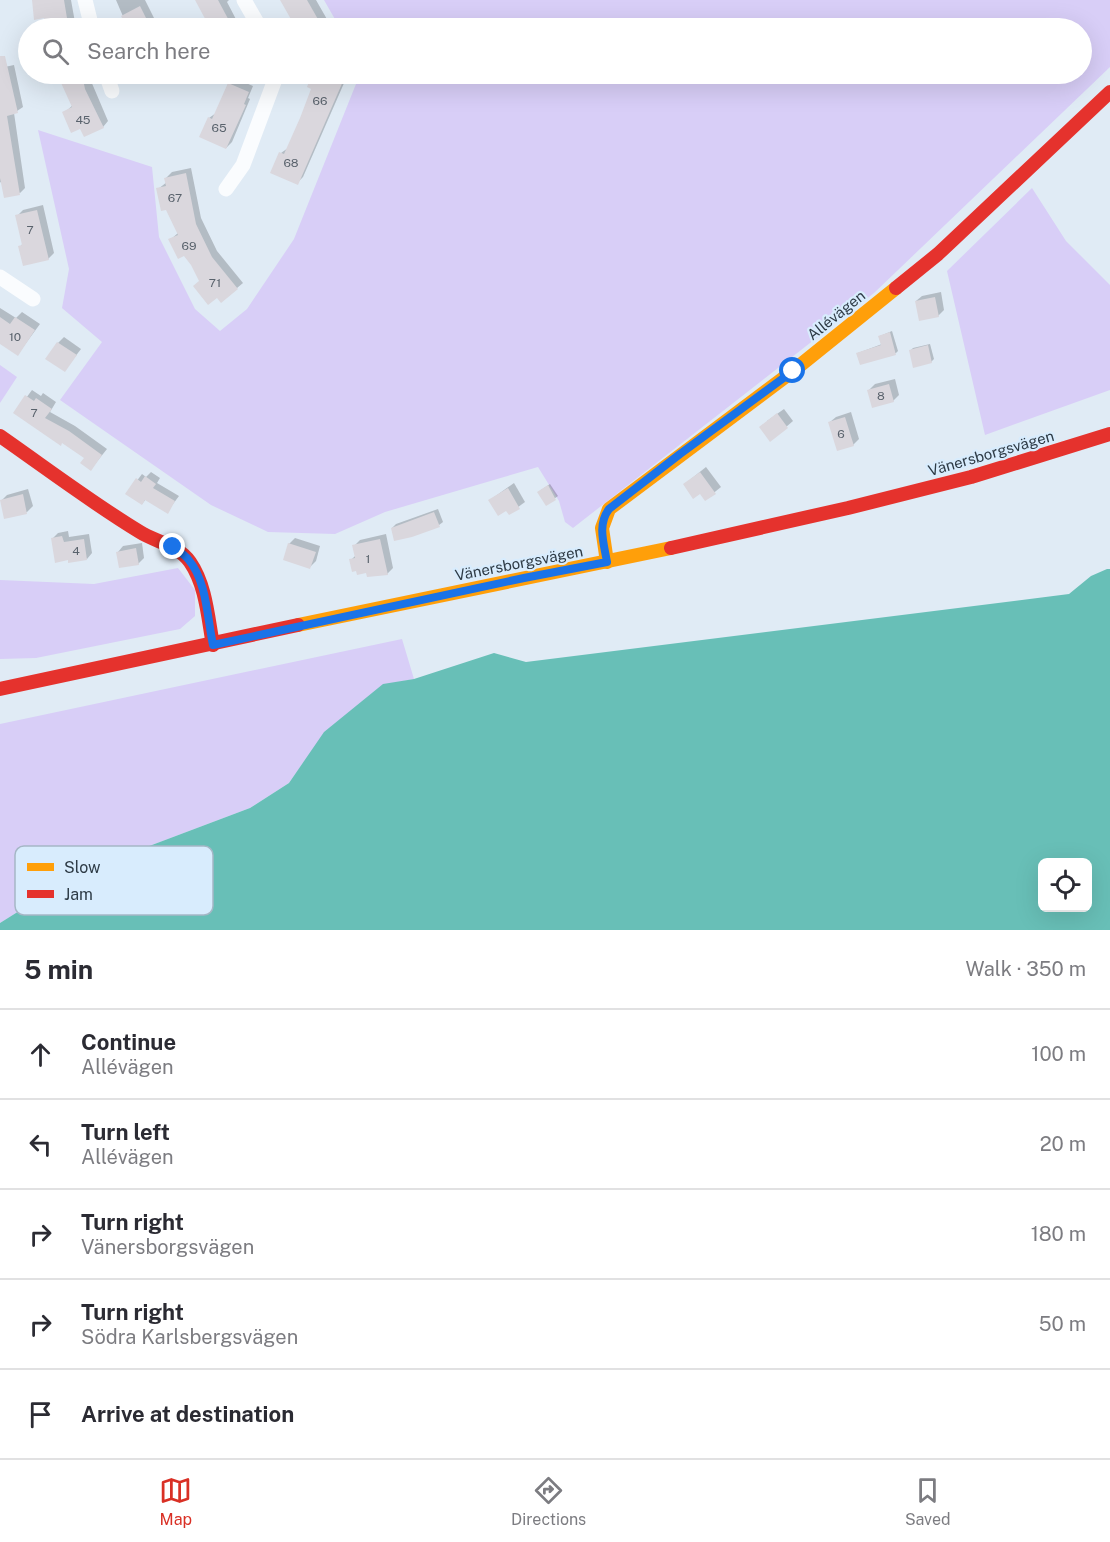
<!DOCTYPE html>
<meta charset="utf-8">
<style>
body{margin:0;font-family:"Public Sans",sans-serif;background:#f7f7f7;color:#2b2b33}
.controls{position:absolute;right:18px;bottom:18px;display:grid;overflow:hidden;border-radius:9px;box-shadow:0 6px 24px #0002}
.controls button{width:54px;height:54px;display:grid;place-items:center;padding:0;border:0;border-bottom:2px solid #e1e1e2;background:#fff;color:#2b2b33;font:30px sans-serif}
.stop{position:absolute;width:18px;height:18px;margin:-14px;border:4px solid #1a73e8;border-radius:50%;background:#fff}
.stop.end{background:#1a73e8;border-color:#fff;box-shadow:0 2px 6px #0008}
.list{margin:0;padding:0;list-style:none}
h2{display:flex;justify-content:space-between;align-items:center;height:78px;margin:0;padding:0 24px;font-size:26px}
h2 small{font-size:20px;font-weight:400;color:#7c7c81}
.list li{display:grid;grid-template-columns:39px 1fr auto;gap:18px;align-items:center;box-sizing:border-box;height:90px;padding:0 24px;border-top:2px solid #e1e1e2}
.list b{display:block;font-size:22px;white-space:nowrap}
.list p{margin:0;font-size:20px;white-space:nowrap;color:#7c7c81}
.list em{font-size:20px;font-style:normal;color:#7c7c81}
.icon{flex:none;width:33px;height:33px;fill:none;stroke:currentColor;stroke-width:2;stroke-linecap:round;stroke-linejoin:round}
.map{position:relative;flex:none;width:1110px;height:930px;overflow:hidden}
.search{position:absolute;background:#fff;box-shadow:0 6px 24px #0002;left:18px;right:18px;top:18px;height:66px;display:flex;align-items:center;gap:15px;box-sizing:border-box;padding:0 21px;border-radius:33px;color:#7c7c81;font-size:22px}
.sheet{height:528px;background:#fff}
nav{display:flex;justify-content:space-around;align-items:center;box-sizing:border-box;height:84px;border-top:2px solid #e1e1e2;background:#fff;font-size:16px;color:#7c7c81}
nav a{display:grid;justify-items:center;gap:3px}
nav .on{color:#d93025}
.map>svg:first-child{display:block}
.green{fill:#d8cef7}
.water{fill:#68bfb7;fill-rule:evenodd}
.shadow{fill:#0003}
.building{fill:#dad7dd}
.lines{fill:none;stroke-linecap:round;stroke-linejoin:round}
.street{stroke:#fafcfe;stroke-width:15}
.slow{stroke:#ff9f0a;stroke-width:14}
.jam{stroke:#e5322d;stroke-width:14}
.route{stroke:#1a73e8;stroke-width:8}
.labels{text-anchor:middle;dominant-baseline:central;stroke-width:4.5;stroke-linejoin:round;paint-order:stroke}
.number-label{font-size:12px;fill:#59626c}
.street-label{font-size:15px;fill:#2e3b46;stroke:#d8ecfd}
.key{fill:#d8ecfd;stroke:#a5b7c6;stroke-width:1.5}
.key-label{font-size:16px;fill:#2e3b46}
</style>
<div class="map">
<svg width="1110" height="930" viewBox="0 0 1110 930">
<rect width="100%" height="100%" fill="#e0ebf5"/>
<g class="green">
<polygon points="324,0 1110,0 1110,67 874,293 573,528 565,522 559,501 538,467 385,512 335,534 268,532 211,505 60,400 102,342 62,308 69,269 38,130 152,167 159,237 195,309 220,331 247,309 294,239 360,74 1082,74 1082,28 340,28"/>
<polygon points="1032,188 1066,241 1110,285 1110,390 985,435 947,271"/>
<polygon points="0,365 17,377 0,403"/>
<polygon points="178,568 195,590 195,616 180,629 36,658 0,659 0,580 94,584"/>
<polygon points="402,639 414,679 383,685 325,732 289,783 250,808 83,871 0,923 0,724"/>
</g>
<path class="water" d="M1107,569H1110V930H0V923L83,871L250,808L289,783L324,732L383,684L414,679L494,653L526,662L1069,594L1091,576ZM1042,862H1088V908H1042Z"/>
<g class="shadow">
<polygon points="33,0 71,0 76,28 49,28 46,16"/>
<polygon points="116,0 145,0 159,28 118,28 125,21"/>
<polygon points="197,0 229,0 227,2 239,25 243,23 246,28 200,28 208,21"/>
<polygon points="282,0 316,0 332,28 291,28 295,24"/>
<polygon points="14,65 23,107 14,113 25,188 20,193 0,182 0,68"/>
<polygon points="59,74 88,74 108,121 103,127 81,127 64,113 73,105"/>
<polygon points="230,74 252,74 239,80 253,86 248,98 250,99 232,142 226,148 209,118 216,113 231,77"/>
<polygon points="314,74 348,74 303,177 297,183 281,153 288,148 313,89 308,86"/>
<polygon points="191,168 201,218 217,251 243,283 237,288 201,281 192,264 170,240 178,233 158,189 167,182 166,178 172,172"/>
<polygon points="43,205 54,253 48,259 20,247 23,243 17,216 23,210"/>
<polygon points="941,292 944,310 938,316 916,301 922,296"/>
<polygon points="0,308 16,318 22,312 40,324 18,354 0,342"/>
<polygon points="892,331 898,351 896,353 861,363 858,353 882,344 880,336"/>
<polygon points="64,337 81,349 65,370 58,343"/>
<polygon points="930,344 934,359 931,362 910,351 913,348"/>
<polygon points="895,379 899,395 893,401 869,390 875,384"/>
<polygon points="32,390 41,396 43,393 56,402 50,412 75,426 107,449 91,469 86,457 15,413"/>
<polygon points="784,409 793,421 771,440 767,421"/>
<polygon points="851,412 859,439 853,445 830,422 836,417"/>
<polygon points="706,467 721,487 706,499 691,479"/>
<polygon points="151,472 160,478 157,483 179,496 167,512 146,499 142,504 127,494 142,474 146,477"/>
<polygon points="514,483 525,502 510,513 490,500"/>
<polygon points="550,484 558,496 547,504 541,490"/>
<polygon points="28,489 33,506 27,512 5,518 1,501 7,495"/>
<polygon points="438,509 443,522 439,525 392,528 396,524"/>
<polygon points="68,531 69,537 89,534 92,553 87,559 52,539 58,533"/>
<polygon points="386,534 393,568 387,574 367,572 351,560 356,555 354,546 360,540"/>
<polygon points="295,538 320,546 316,561 310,567 289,544"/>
<polygon points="142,543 144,558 138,564 118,552 123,546"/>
</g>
<g class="building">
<polygon points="32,0 64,0 68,24 46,28 44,18 34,20"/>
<polygon points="195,0 218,0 233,28 210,28"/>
<polygon points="280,0 307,0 323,28 296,28"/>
<polygon points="140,6 151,28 127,28 121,16"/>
<polygon points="0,56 5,56 18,113 7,116 20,195 4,198 0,178"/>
<polygon points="57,74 82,74 85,89 104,128 84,137 80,129 71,133 62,112 72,107"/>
<polygon points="312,74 331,74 344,79 298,185 270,173 279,152 284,154 300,118 311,89 307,87"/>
<polygon points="228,83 249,92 244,104 246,105 226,149 199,137 208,117 212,119"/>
<polygon points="186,173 196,224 212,257 238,289 221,303 217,298 208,305 193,286 199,281 191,265 184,256 178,259 168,239 178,235 166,210 161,211 156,188 166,186 164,178"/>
<polygon points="37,210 49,260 23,266 18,246 22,245 15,215"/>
<polygon points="935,297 939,317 919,321 915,301"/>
<polygon points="0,317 10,324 15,317 35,330 18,356 0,344"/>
<polygon points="890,332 896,355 860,365 856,353 881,345 878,336"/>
<polygon points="57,342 77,355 65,372 45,359"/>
<polygon points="928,345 932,363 913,368 909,350"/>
<polygon points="889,384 894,402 872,408 867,390"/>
<polygon points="25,395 34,401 36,398 52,409 45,418 69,431 102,455 91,471 80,463 84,458 62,443 61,446 13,413"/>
<polygon points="777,413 788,428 770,442 759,427"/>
<polygon points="845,417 854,446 837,451 828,422"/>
<polygon points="700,472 716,494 705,501 700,494 693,499 683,484"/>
<polygon points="145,476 156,484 153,488 175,501 168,514 145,500 142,505 125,494 136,478 141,482"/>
<polygon points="548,485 556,500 546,506 537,492"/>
<polygon points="508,488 520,509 509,515 506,511 498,516 488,500"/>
<polygon points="23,494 27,514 4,519 0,500"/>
<polygon points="434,512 440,527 412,537 394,541 391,528"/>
<polygon points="62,536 64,542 84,539 87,560 68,563 68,560 55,563 51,538"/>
<polygon points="380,539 388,575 367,577 366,573 357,575 356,571 352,572 349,559 355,558 352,545"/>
<polygon points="288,543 316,552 310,569 283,560"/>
<polygon points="136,548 139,565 119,568 116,552"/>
</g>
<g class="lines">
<g class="street">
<polyline points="85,0 92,28"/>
<polyline points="244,0 260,28"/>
<polyline points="106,74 112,91"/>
<polyline points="226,189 243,165 277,74"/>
<polyline points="0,277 33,299"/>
</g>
<g class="slow">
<polyline points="607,562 602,528 609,509 793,371 896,288"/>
<polyline points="298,625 671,548"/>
</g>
<g class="jam">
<polyline points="896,288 938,254 1110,92"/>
<path d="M0,436C46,468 92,503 140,532C156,542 178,545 190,562C206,585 208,618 213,645"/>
<polyline points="671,548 848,508 971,477 1110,434"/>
<polyline points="0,689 298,625"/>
</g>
</g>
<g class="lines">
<path class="route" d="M173,547C178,551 184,554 188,559C207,581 207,617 213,645L524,578L607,562C604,544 597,525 609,509L680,454L793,371"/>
</g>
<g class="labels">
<g class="number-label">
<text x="320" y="101">66</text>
<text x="83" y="120">45</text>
<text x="219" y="128">65</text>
<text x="291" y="163">68</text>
<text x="175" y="198">67</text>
<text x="30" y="230">7</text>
<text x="189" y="246">69</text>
<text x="215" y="283">71</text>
<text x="15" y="337">10</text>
<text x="881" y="396">8</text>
<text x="34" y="413">7</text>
<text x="841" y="434">6</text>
<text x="76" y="551">4</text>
<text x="368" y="559">1</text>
</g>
<g class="street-label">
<text transform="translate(836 315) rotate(-39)">Allévägen</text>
<text transform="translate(991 453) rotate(-16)">Vänersborgsvägen</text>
<text transform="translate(519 563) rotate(-11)">Vänersborgsvägen</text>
</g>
</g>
<rect x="15" y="846" width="198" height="69" rx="9" class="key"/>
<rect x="27" y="863" width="27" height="8" fill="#ff9f0a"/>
<rect x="27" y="890" width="27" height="8" fill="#e5322d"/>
<g class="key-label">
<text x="64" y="873">Slow</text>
<text x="64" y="900">Jam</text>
</g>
</svg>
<div class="controls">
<button><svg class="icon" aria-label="locate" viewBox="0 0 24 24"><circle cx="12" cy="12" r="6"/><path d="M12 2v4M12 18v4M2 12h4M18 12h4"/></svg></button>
</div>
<div class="stop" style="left:793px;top:371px"></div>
<div class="stop end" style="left:173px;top:547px"></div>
<div class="search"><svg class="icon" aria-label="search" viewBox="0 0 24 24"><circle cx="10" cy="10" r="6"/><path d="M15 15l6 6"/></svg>Search here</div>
</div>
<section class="sheet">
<h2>5 min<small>Walk · 350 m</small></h2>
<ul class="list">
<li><svg class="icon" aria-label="ahead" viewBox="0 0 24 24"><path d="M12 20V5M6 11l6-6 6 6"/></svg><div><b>Continue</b><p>Allévägen</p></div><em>100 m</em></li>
<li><svg class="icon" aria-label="left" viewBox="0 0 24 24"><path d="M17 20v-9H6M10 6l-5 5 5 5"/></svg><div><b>Turn left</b><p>Allévägen</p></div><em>20 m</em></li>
<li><svg class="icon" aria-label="right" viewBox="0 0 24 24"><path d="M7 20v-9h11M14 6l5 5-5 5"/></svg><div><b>Turn right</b><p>Vänersborgsvägen</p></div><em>180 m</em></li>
<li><svg class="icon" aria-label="right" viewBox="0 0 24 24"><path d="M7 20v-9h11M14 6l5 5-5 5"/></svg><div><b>Turn right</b><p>Södra Karlsbergsvägen</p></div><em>50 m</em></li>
<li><svg class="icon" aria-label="arrive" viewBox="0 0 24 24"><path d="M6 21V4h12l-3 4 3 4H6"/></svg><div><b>Arrive at destination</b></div></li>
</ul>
</section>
<nav>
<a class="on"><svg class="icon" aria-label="map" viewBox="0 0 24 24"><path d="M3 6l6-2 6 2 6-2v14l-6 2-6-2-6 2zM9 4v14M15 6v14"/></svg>Map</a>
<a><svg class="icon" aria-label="directions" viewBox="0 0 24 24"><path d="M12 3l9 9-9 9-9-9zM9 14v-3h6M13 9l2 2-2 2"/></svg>Directions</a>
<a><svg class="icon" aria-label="saved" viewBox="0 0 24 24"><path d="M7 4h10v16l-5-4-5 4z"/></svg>Saved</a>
</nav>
